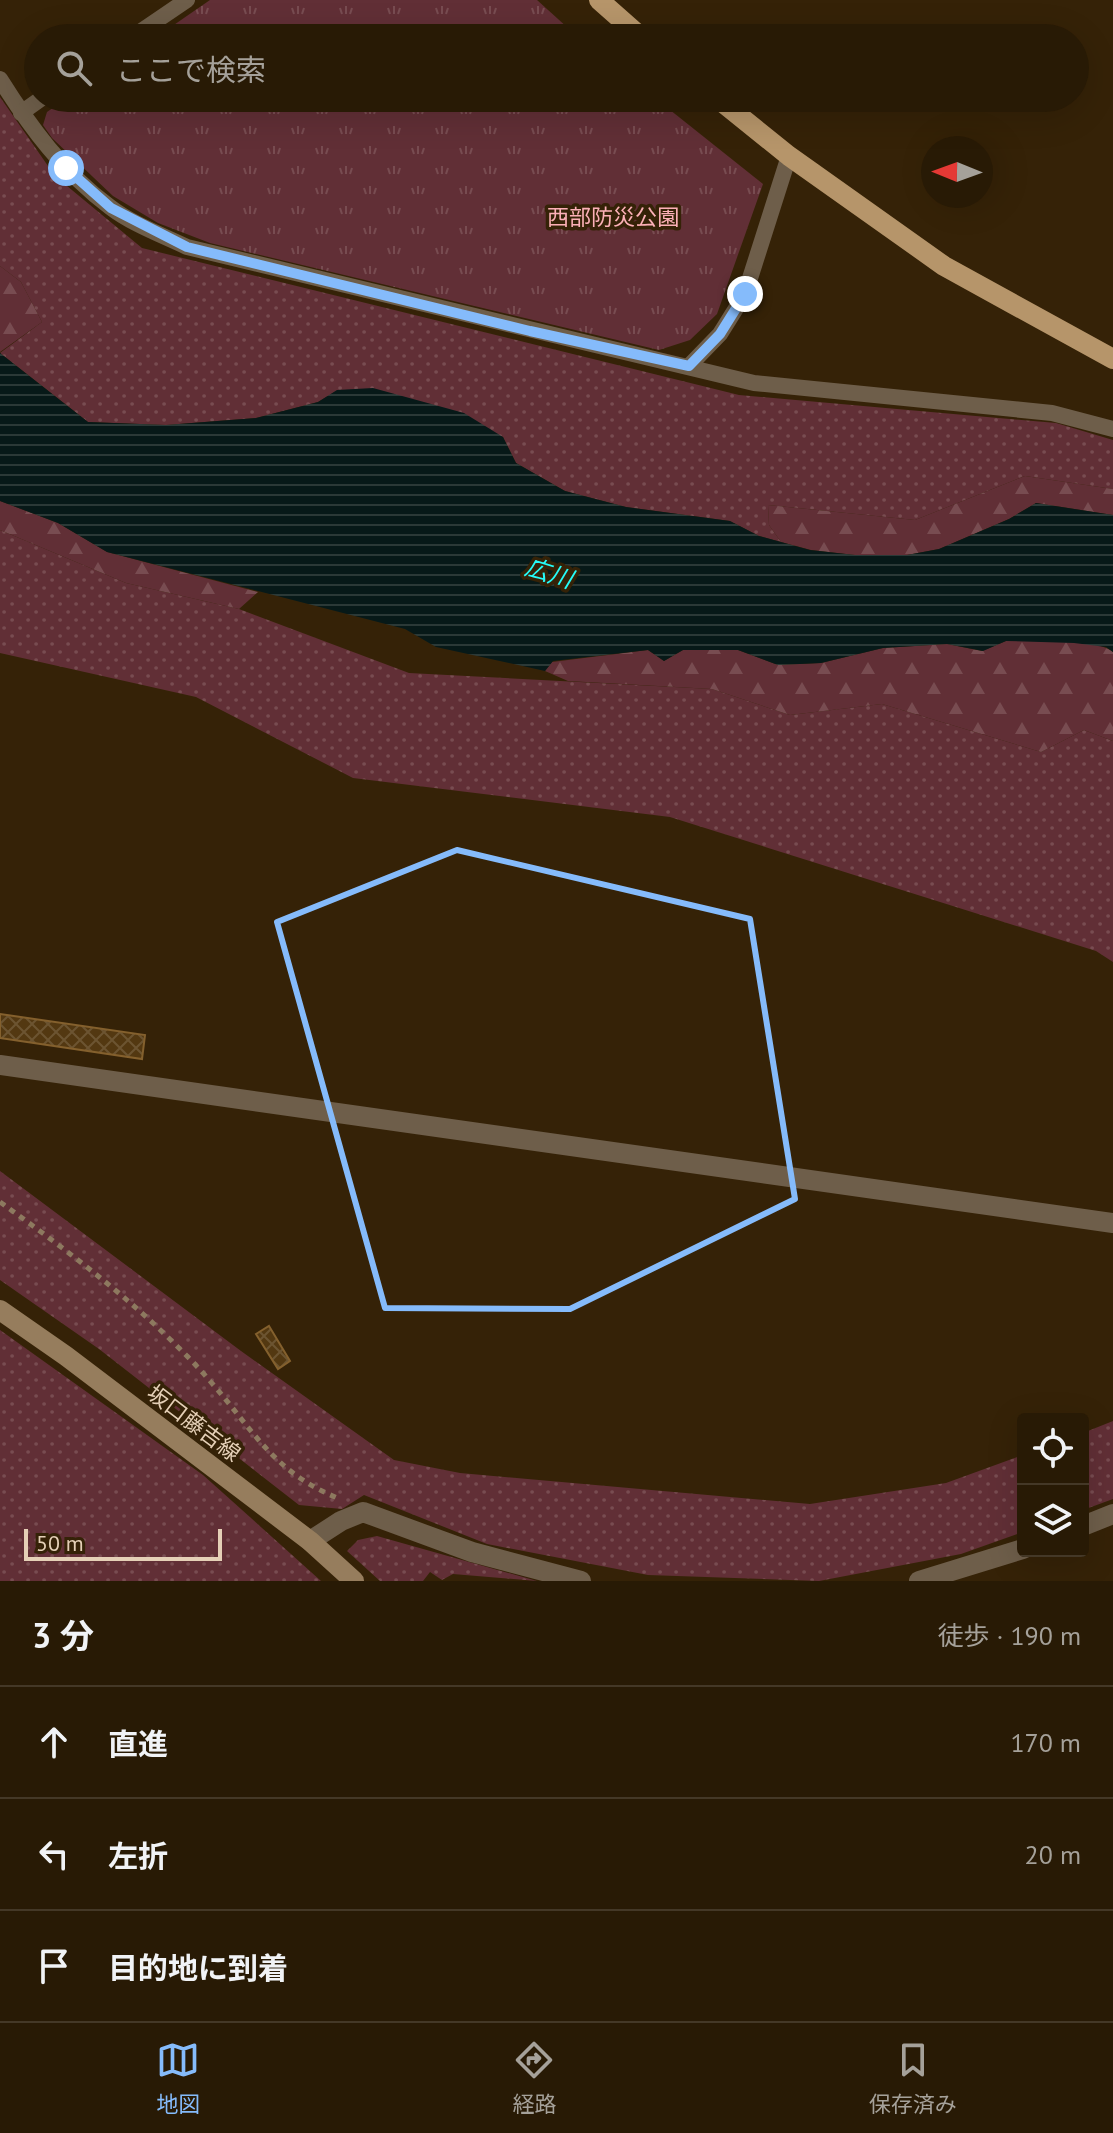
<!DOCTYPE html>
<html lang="ja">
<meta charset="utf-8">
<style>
body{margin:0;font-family:"PT Sans","Noto Sans JP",sans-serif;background:#342713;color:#f1f3f6}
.controls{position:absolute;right:24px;bottom:24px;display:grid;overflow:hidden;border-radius:8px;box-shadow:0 8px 32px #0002}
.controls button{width:72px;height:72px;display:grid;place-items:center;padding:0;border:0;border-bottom:2px solid #443827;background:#281a05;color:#f1f3f6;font:40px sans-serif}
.compass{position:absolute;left:921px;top:136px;width:72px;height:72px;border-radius:50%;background:#281a05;box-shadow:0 8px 32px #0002;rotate:271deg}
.scale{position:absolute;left:24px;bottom:20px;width:198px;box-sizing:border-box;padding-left:8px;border:4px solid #e5d0b7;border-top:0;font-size:22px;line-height:28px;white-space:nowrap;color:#e5d0b7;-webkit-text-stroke:6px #352207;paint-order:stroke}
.stop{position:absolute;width:24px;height:24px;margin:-18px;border:6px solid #85bbfb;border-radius:50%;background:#fff}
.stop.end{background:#85bbfb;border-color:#fff;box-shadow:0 2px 8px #0008}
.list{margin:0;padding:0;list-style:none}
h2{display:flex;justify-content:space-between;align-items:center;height:104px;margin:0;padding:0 32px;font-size:34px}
h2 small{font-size:26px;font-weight:400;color:#a5a19a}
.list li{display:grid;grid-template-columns:52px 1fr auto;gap:24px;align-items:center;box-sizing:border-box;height:112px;padding:0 32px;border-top:2px solid #443827}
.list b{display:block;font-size:30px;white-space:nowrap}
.list em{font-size:26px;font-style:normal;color:#a5a19a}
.icon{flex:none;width:44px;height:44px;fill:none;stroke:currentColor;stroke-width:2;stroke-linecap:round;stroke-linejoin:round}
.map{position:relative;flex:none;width:1113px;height:1581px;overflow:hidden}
.search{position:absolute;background:#281a05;box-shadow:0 8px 32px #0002;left:24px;right:24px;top:24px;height:88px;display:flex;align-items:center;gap:20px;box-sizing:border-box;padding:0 28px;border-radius:44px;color:#a5a19a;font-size:30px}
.sheet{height:440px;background:#281a05}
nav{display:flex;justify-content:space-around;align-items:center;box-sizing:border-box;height:112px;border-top:2px solid #443827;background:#281a05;font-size:22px;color:#a5a19a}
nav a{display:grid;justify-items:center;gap:4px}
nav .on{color:#85bbfb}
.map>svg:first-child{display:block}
.grass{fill:url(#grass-dots)}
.forest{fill:url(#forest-firs)}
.park{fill:url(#park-tufts)}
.water{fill:url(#water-rules)}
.building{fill:url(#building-cross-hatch);stroke:#84602d;stroke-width:2}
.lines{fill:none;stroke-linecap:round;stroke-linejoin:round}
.path{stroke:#8d795f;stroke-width:5;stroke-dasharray:6 6;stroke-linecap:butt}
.lane{stroke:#6e5e4a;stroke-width:16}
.street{stroke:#6e5e4a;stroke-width:20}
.secondary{stroke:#967d5d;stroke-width:20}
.primary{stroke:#b6956a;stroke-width:20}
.route{stroke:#85bbfb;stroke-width:10}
.marked{fill:none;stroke:#85bbfb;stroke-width:6;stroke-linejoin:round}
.labels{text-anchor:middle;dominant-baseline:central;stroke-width:7;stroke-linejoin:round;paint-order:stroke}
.park-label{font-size:22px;fill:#fcb0b7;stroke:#352207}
.street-label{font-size:22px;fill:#e5d0b7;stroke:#352207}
.water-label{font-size:24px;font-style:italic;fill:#25fbf8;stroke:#352207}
</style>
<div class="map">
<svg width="1113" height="1581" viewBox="0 0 1113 1581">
<defs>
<pattern id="grass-dots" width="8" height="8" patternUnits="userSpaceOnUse" patternTransform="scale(2)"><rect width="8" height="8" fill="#612f36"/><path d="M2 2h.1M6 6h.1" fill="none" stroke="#784c51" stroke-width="1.8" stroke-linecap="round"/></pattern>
<pattern id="forest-firs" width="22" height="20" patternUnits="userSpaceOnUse" patternTransform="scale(2)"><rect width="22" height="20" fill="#612f36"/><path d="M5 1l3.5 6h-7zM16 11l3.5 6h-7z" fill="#784c51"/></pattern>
<pattern id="park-tufts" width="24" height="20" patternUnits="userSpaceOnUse" patternTransform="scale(2)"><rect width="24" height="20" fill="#612f36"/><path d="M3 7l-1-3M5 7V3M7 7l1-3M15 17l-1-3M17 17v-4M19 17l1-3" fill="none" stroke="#784c51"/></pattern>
<pattern id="water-rules" width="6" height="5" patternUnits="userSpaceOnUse" patternTransform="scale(2)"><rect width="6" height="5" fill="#071918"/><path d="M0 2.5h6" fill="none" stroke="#2b3937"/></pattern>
<pattern id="building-cross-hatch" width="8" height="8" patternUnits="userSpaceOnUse" patternTransform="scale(2)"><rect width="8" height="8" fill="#533811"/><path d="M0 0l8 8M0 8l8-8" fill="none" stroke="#6c5431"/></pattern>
</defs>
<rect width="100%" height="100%" fill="#352207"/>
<g class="grass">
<polygon points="0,97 55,176 142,248 739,395 1056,423 1113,440 1113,489 1025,476 915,520 768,505 769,525 781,542 759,536 730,521 626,507 565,491 516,463 503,437 338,390 318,402 256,418 166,425 88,422 0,353 42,322 21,282 0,266"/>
<polygon points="0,530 126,583 239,609 409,673 712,689 790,715 882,704 1041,752 1084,730 1113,741 1113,962 1096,951 670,817 353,778 196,697 0,653"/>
<polygon points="0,1171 241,1351 394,1460 460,1473 810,1504 946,1483 1023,1455 1023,1532 961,1554 819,1581 648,1575 487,1544 364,1495 342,1509 299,1505 99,1349 0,1280"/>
<polygon points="0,1330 203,1475 321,1581 0,1581"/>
<polygon points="1113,1421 1113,1499 1083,1510 1083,1433"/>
<polygon points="377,1536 537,1581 453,1574 442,1580 430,1572 423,1581 380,1581 347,1551 358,1540"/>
</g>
<g class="forest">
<polygon points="0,266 21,282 42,322 0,352"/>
<polygon points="1025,476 1113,489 1113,515 1036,503 1009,519 939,549 907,555 855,555 811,550 781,542 769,525 768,505 915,520"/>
<polygon points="0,501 58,523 107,552 258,592 239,609 126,583 0,530"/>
<path d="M1006,641C1032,642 1093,636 1113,652V741L1084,730L1041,752L882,704L790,715L712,689L568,681L545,671L552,662L648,650L664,661L683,650H738L778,665L821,663L883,648L947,644L982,651Z"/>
</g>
<g class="park">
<polygon points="210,0 537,0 579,38 155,38"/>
<polygon points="67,98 655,98 763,184 717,314 690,340 659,350 210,243 158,223 113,196 52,138 43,125 47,112"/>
</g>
<polygon class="water" points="0,353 88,422 166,425 256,418 318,402 337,390 373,388 464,413 503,437 516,463 565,491 626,507 730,521 759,536 810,550 855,555 907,555 939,549 1009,519 1036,503 1113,515 1113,652 1106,647 1074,643 1006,641 983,651 947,644 883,648 821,663 778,665 738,650 683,650 664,661 648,650 553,661 545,671 436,647 405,629 107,552 58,523 0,501"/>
<g class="building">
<polygon points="0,1014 145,1035 142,1059 0,1038"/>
<polygon points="269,1326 290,1361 278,1369 256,1334"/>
</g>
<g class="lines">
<path class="path" d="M0,1202C53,1240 106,1280 154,1324C173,1342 193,1361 210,1381C254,1431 274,1473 340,1499"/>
<g class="lane">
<polyline points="131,38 187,0"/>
<path d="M0,79C30,127 64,173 110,207C132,224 162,235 187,247L754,383L1052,413L1113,429"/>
<polyline points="21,113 42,98"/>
<polyline points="689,366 720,334 745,294 789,156"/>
</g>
<g class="street">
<polyline points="0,1065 1113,1223"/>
<polyline points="1083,1526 1113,1514"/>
<polyline points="310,1541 341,1521 363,1512 472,1552 581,1581"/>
<polyline points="919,1581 1023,1549"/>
</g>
<polyline class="secondary" points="0,1310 66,1356 310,1541 354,1581"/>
<g class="primary">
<polyline points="599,0 642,38"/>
<polyline points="717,98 789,156 944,266 1113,359"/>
</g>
</g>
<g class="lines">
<polyline class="route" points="66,168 111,208 187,247 530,331 689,366 720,334 745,294"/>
</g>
<path class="marked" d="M457,850L750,919L795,1199L570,1309L385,1308L277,922Z"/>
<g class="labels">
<g class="park-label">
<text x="613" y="217">西部防災公園</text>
</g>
<g class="street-label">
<text transform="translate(194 1423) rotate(37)">坂口藤吉線</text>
</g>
<g class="water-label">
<text transform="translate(549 573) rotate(17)">広川</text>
</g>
</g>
</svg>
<div class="controls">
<button><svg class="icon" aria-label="locate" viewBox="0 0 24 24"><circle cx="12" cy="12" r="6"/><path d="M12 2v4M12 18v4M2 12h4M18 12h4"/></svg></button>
<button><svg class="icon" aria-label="layers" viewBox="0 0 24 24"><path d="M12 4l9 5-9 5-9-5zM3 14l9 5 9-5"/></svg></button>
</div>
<svg class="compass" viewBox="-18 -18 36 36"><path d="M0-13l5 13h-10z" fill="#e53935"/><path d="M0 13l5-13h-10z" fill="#a5a19a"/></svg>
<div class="scale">50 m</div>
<div class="stop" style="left:66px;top:168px"></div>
<div class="stop end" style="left:745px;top:294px"></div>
<div class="search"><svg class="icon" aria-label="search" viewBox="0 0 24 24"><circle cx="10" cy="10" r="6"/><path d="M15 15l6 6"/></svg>ここで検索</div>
</div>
<section class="sheet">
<h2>3 分<small>徒歩 · 190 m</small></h2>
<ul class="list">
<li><svg class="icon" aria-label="ahead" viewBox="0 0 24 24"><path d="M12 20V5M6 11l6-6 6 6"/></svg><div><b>直進</b></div><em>170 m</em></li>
<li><svg class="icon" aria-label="left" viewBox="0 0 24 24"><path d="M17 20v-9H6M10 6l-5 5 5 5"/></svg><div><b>左折</b></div><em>20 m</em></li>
<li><svg class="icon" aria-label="arrive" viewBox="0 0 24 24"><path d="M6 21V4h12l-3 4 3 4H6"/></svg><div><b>目的地に到着</b></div></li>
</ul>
</section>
<nav>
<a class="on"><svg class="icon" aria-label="map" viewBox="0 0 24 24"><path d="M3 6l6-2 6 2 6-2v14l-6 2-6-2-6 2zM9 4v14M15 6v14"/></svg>地図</a>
<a><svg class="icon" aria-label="directions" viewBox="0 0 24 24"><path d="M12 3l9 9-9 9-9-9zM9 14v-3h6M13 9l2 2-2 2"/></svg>経路</a>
<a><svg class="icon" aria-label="saved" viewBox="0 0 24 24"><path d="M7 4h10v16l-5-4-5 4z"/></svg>保存済み</a>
</nav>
